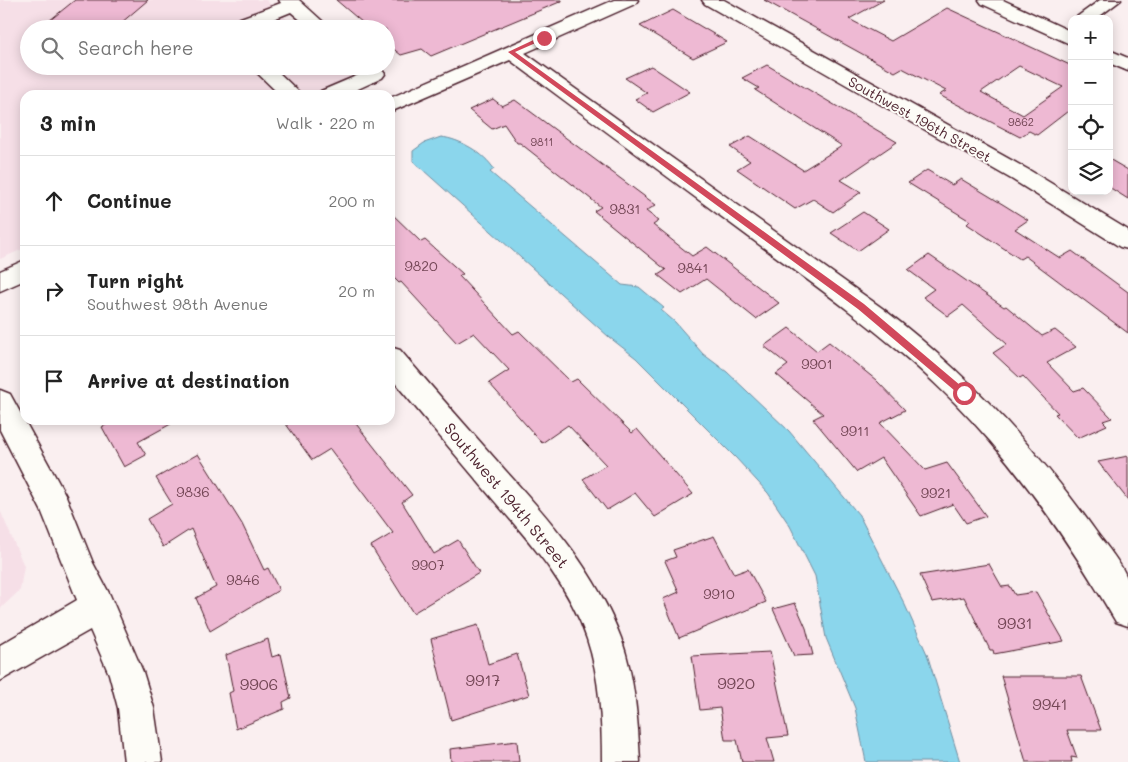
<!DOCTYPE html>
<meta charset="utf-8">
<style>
body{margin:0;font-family:Mali,sans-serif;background:#f2f2f2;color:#222}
.controls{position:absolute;right:15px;top:15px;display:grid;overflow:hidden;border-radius:10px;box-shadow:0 2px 12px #0003}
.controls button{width:45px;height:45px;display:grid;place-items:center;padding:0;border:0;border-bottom:1px solid #e0e0e0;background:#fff;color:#222;font:25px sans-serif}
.stop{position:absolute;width:15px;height:15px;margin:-11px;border:4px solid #d1495b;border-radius:50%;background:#fff}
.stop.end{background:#d1495b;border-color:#fff;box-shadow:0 1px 5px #0008}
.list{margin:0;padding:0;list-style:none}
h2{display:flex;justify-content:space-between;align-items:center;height:65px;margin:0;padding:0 20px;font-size:21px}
h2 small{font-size:16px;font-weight:400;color:#767676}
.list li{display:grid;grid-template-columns:32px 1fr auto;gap:15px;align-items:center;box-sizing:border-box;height:90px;padding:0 20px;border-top:1px solid #e0e0e0}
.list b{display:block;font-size:19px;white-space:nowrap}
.list p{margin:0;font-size:16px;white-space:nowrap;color:#767676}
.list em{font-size:16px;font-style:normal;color:#767676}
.icon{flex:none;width:28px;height:28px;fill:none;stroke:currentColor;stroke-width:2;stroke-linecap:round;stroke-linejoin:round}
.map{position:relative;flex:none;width:1128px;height:762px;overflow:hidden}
.search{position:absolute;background:#fff;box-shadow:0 2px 12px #0003;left:20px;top:20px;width:375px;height:55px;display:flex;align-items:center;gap:12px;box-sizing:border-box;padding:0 18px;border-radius:28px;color:#767676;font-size:19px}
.panel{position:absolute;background:#fff;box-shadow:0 2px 12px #0003;left:20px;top:90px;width:375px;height:335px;border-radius:15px}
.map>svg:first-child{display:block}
.built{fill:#f6dfe7}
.water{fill:#8bd6ec;stroke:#718d9f}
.building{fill:#eeb9d3;stroke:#4a1f2b;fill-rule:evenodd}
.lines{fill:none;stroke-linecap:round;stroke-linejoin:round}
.minor-casing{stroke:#4a1f2b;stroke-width:3}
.minor{fill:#fdfcf7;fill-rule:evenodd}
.route{fill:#d1495b}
.labels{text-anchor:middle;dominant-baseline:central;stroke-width:4;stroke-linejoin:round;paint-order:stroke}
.far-number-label{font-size:11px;fill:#734655}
.far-street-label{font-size:14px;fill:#4a1f2b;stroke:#fdfcf7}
.number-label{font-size:14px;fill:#734655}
.street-label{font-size:16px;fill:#4a1f2b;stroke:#fdfcf7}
.near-number-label{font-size:16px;fill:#734655}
</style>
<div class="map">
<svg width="1128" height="762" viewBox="0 0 1128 762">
<rect width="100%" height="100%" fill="#faeff0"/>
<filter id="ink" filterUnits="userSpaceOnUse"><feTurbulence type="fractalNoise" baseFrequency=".02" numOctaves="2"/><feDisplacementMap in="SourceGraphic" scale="10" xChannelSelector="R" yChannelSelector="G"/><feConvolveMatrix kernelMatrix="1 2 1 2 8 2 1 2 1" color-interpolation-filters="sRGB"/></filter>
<g filter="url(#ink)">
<g class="built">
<polygon points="0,0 266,0 297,29 29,29 29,66 339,66 360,86 363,95 25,95 25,248 0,259"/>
<polygon points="0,510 24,566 20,590 0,609"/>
</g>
<path class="water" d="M441,137C460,139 484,153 494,169L490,172L622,285L639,287L664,308L661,310L675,322L703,354L727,372L789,431L859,515L905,605L927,654L960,762H866L855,708L826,638L815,576L790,526L768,493L736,458L636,358L609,337L413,161V151L424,143Z"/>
<g class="building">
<polygon points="75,0 148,0 114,29 39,29"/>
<polygon points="336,0 562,0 562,1 431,56 422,49 401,55 386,43 386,29 370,29"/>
<path d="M764,0H884L849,19L891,41L947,8L1072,66V108L1037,135L1029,131L1020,137L939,95L946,91L902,68L895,72ZM1019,66L1063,87L1023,115L981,92Z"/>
<polygon points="673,10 727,42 693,58 640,26"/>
<polygon points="767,65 897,142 841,180 861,192 833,212 813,199 795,209 737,169 750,161 730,147 750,136 803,170 842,146 755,90 759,88 742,78"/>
<polygon points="651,66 690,92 653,112 635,99 647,93 625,78"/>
<polygon points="493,99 502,106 515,100 656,205 646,211 659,221 653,225 692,256 707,247 779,303 756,319 706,279 682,294 658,275 666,270 594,211 601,207 520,143 517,143 504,124 492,129 469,110"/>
<polygon points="1109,159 1128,170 1128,199 1109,187"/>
<polygon points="927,170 952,185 961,179 1004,205 1028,220 1015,229 1060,258 1072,251 1128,292 1128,333 1025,256 1020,259 967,224 970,221 908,183"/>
<polygon points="390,212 421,242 425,240 463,274 459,276 513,334 519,331 571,382 577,379 632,433 637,429 693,494 655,517 635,493 607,510 583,479 606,465 568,425 542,443 489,383 509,370 474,333 457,343 401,282 399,283 390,274"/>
<polygon points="863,212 889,229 858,251 831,233"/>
<polygon points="929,255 1004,307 1006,306 1042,336 1055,330 1076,347 1047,363 1074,391 1083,388 1112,418 1103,421 1107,425 1078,438 1055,414 1058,413 1023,376 1020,378 993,353 1007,344 963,305 948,316 923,297 934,289 908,270"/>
<polygon points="789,328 817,351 829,342 876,380 905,410 880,423 925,470 947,463 986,516 966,523 953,504 921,516 881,458 857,472 813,419 823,414 776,374 788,365 764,346"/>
<polygon points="115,420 178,420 138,442 146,455 124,467 102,427"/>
<polygon points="283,420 353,420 412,495 402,502 434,554 458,540 479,573 413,613 371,546 393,533 330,449 312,460"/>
<polygon points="198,454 242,524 264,570 268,568 279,590 210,631 196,598 216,587 191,529 163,547 147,519 172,504 156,478"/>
<polygon points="1128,456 1128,500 1098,462"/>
<polygon points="714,536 734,574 748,569 766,602 679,638 663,599 679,592 665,561 676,557 673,550"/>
<polygon points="989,564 1002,587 1010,586 1015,595 1036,592 1064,641 994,654 993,650 990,650 964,597 932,602 920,575"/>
<polygon points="795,603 806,628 813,655 794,656 773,609"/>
<polygon points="478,625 488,664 517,654 529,695 451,720 431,639"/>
<polygon points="268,639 272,657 281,654 291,698 283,702 284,709 236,729 229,693 233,691 226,655"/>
<polygon points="770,652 788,736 767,738 774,762 742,762 737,740 725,740 720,708 700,710 692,656"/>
<polygon points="1001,676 1081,676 1101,730 1067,730 1077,758 1071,757 1072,762 1026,762"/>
<polygon points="517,741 519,762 451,762 450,749"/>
</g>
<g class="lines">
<g class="minor-casing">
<g id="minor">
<polygon points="279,0 299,0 331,29 311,29 291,12 249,29 229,29 238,19 281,3"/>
<path d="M614,0H638L635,4L525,53L882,308C966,372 1036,447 1097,533C1105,544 1125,568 1128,581C1128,594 1128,612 1128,626L1116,622C1070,543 1019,468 955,403C893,340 820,289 749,237C669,178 589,119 510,60L390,112V98Z"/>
<polygon points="702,0 724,0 1029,170 1128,230 1128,249 1120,247 1013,180 705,4"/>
<polygon points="979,0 1003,0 1072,32 1072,45 982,4"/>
<polygon points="1100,0 1121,0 1096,19 1074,19"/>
<polygon points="1109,50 1128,58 1128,71 1109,63"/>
<polygon points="250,66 272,66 302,95 280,95"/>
<polygon points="375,68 382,70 385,74 382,78 345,95 318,95 321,91"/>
<polygon points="25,260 25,280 0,291 0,271"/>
<path d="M390,347L400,350C435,391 470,430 505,470C552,522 596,572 621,638C635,678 638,721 640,762H602C602,721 600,678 587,639C568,581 523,535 485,490C453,452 422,415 390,377Z"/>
<polygon points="0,390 10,394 66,496 93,563 110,595 143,672 154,708 162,762 124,762 118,708 109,674 90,630 0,681 0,645 77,600 41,510 0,430"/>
</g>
</g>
<use href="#minor" class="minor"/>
</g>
</g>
<polygon class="route" points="542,36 547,38 515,52 864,304 967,391 967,396 961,396 858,309 508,52"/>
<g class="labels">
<g class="far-number-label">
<text x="1021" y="121">9862</text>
<text x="542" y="141">9811</text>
</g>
<g class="far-street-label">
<text transform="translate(920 119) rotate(29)">Southwest 196th Street</text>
</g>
<g class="number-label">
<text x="625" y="208">9831</text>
<text x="421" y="265">9820</text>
<text x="693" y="267">9841</text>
<text x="817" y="363">9901</text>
<text x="855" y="430">9911</text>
<text x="193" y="491">9836</text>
<text x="936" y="492">9921</text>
<text x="428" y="564">9907</text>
<text x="243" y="579">9846</text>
<text x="719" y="593">9910</text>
</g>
<g class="street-label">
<text transform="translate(507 495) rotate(50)">Southwest 194th Street</text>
</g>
<g class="near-number-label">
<text x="1015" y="622">9931</text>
<text x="483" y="679">9917</text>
<text x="736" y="682">9920</text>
<text x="259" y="683">9906</text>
<text x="1050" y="703">9941</text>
</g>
</g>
</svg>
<div class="controls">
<button>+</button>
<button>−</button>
<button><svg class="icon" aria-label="locate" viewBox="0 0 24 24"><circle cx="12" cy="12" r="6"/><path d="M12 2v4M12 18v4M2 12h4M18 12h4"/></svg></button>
<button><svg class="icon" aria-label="layers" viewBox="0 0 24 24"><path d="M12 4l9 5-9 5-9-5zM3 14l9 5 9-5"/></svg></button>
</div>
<div class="stop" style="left:964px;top:393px"></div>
<div class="stop end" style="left:544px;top:38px"></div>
<div class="search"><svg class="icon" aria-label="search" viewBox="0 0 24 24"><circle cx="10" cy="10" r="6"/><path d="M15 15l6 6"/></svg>Search here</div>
<section class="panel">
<h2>3 min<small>Walk · 220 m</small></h2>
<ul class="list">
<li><svg class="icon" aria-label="ahead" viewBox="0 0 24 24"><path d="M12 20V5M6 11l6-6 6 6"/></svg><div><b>Continue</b></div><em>200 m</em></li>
<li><svg class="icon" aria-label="right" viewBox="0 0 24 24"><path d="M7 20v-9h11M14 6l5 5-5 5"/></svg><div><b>Turn right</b><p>Southwest 98th Avenue</p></div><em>20 m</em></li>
<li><svg class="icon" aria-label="arrive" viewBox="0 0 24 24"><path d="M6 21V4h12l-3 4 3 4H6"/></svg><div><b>Arrive at destination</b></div></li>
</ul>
</section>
</div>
